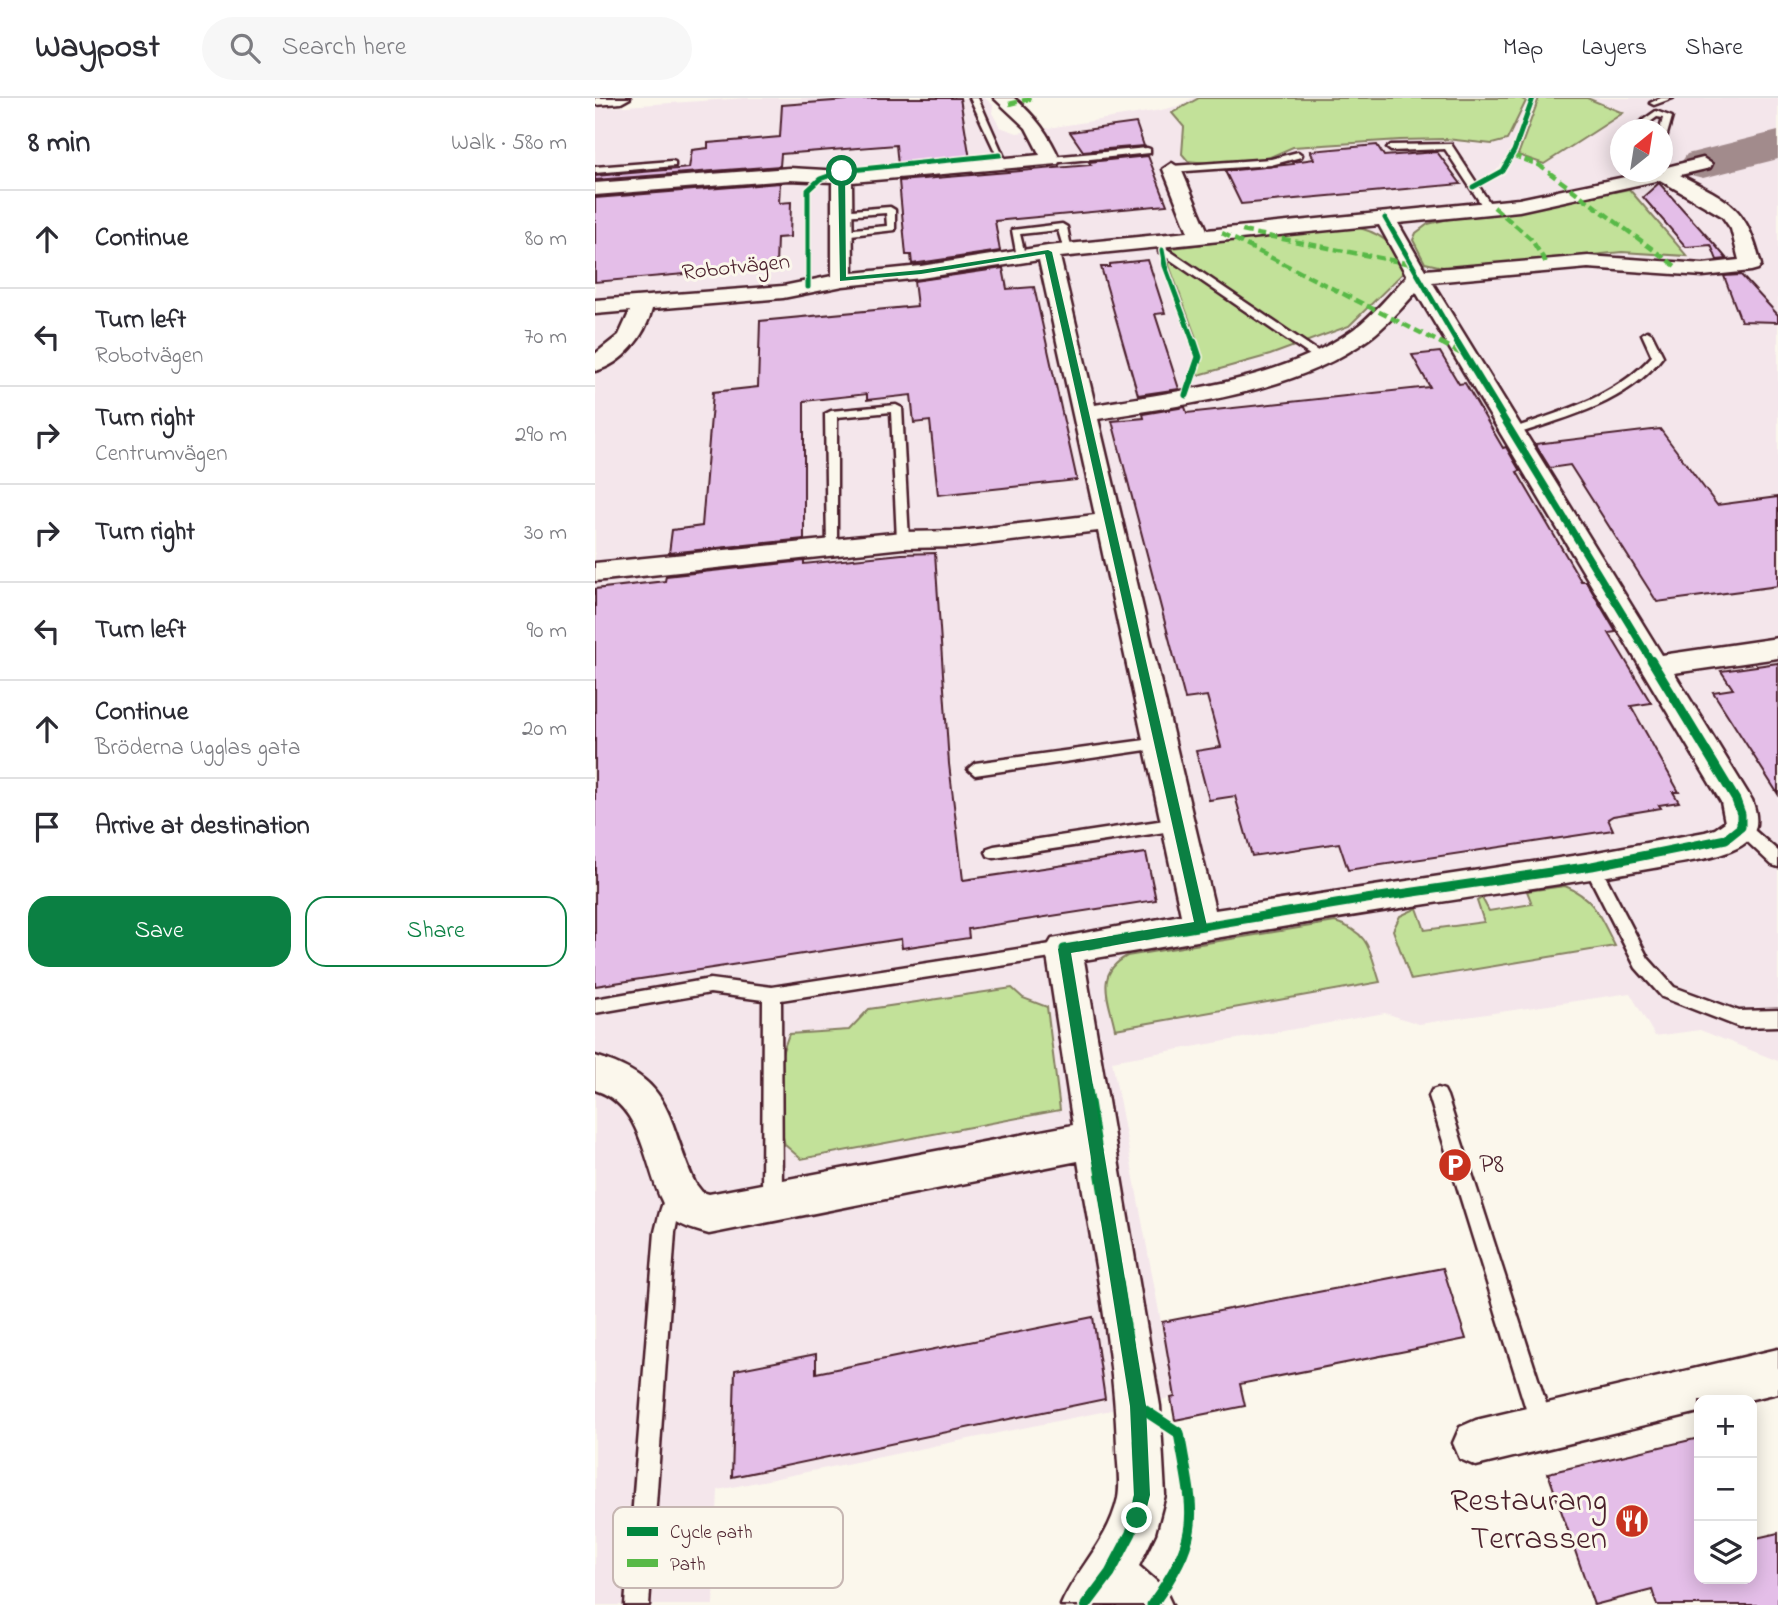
<!DOCTYPE html>
<meta charset="utf-8">
<style>
body{margin:0;font-family:"Indie Flower",sans-serif;background:#f7f7f7;color:#2b2b33}
.controls{position:absolute;right:21px;bottom:21px;display:grid;overflow:hidden;border-radius:14px;box-shadow:0 4px 18px #0003}
.controls button{width:63px;height:63px;display:grid;place-items:center;padding:0;border:0;border-bottom:2px solid #e1e1e2;background:#fff;color:#2b2b33;font:35px sans-serif}
.compass{position:absolute;left:1015px;top:21px;width:63px;height:63px;border-radius:50%;background:#fff;box-shadow:0 4px 18px #0003;rotate:30deg}
.stop{position:absolute;width:21px;height:21px;margin:-16px;border:5px solid #0b8043;border-radius:50%;background:#fff}
.stop.end{background:#0b8043;border-color:#fff;box-shadow:0 2px 7px #0008}
.list{margin:0;padding:0;list-style:none}
h2{display:flex;justify-content:space-between;align-items:center;height:91px;margin:0;padding:0 28px;font-size:30px}
h2 small{font-size:23px;font-weight:400;color:#7c7c81}
.list li{display:grid;grid-template-columns:46px 1fr auto;gap:21px;align-items:center;box-sizing:border-box;height:98px;padding:0 28px;border-top:2px solid #e1e1e2}
.list b{display:block;font-size:26px;white-space:nowrap}
.list p{margin:0;font-size:23px;white-space:nowrap;color:#7c7c81}
.list em{font-size:23px;font-style:normal;color:#7c7c81}
.actions{display:flex;gap:14px;padding:21px 28px}
.actions a{flex:1;padding:16px 0;border:2px solid #0b8043;border-radius:21px;text-align:center;font-size:24px;color:#0b8043}
.actions .main{background:#0b8043;color:#fff}
.icon{flex:none;width:38px;height:38px;fill:none;stroke:currentColor;stroke-width:2;stroke-linecap:round;stroke-linejoin:round}
.map{position:relative;flex:none;width:1183px;height:1507px;overflow:hidden}
header{display:flex;align-items:center;gap:42px;box-sizing:border-box;height:98px;padding:0 35px;background:#fff;border-bottom:2px solid #e1e1e2}
header strong{font-size:33px}
nav{display:flex;gap:38px;margin-inline-start:auto;font-size:24px}
.search{width:490px;height:63px;background:#f7f7f7;display:flex;align-items:center;gap:18px;box-sizing:border-box;padding:0 24px;border-radius:38px;color:#7c7c81;font-size:26px}
main{display:flex}
aside{flex:1;background:#fff}
.map>svg:first-child{display:block}
.built{fill:#f4e6eb;fill-rule:evenodd}
.green{fill:#c2e199;stroke:#868062;stroke-width:2}
.lines{fill:none;stroke-linecap:round;stroke-linejoin:round}
.taxiway{fill:#a28b8c;fill-rule:evenodd}
.building{fill:#e4bee8;stroke:#4a1f2b;stroke-width:2}
.service-casing{stroke:#4a1f2b;stroke-width:5}
.minor-casing{stroke:#4a1f2b;stroke-width:5}
.service{fill:#fbf7ec;fill-rule:evenodd}
.minor{fill:#fbf7ec;fill-rule:evenodd}
.quiet-far1{stroke:#58b947;stroke-width:4.5;stroke-dasharray:9 4.5;stroke-linecap:butt}
.quiet{stroke:#58b947;stroke-width:5;stroke-dasharray:10 5;stroke-linecap:butt}
.cycleway-far3-casing{stroke:#fbf7ec;stroke-width:8}
.cycleway-far2-casing{stroke:#fbf7ec;stroke-width:10}
.cycleway-far1-casing{stroke:#fbf7ec;stroke-width:13}
.cycleway-casing{stroke:#fbf7ec;stroke-width:16}
.cycleway-far3{stroke:#00873e;stroke-width:5}
.cycleway-far2{stroke:#00873e;stroke-width:7}
.cycleway-far1{stroke:#00873e;stroke-width:9}
.cycleway{stroke:#00873e;stroke-width:11}
.route{fill:#0b8043}
.labels{text-anchor:middle;dominant-baseline:central;stroke-width:6;stroke-linejoin:round;paint-order:stroke}
.far-street-label{font-size:23px;fill:#4a1f2b;stroke:#fbf7ec}
.poi-label{font-size:28px;fill:#4a1f2b;stroke:#fbf7ec;text-anchor:start}
.near-poi-label{font-size:33px;fill:#4a1f2b;stroke:#fbf7ec;text-anchor:end}
.key{fill:#fbf7ec;stroke:#c6b6b2;stroke-width:2}
.key-label{font-size:19px;fill:#4a1f2b}
</style>
<header>
<strong>Waypost</strong>
<div class="search"><svg class="icon" aria-label="search" viewBox="0 0 24 24"><circle cx="10" cy="10" r="6"/><path d="M15 15l6 6"/></svg>Search here</div>
<nav><a>Map</a><a>Layers</a><a>Share</a></nav>
</header>
<main>
<aside>
<h2>8 min<small>Walk · 580 m</small></h2>
<ul class="list">
<li><svg class="icon" aria-label="ahead" viewBox="0 0 24 24"><path d="M12 20V5M6 11l6-6 6 6"/></svg><div><b>Continue</b></div><em>80 m</em></li>
<li><svg class="icon" aria-label="left" viewBox="0 0 24 24"><path d="M17 20v-9H6M10 6l-5 5 5 5"/></svg><div><b>Turn left</b><p>Robotvägen</p></div><em>70 m</em></li>
<li><svg class="icon" aria-label="right" viewBox="0 0 24 24"><path d="M7 20v-9h11M14 6l5 5-5 5"/></svg><div><b>Turn right</b><p>Centrumvägen</p></div><em>290 m</em></li>
<li><svg class="icon" aria-label="right" viewBox="0 0 24 24"><path d="M7 20v-9h11M14 6l5 5-5 5"/></svg><div><b>Turn right</b></div><em>30 m</em></li>
<li><svg class="icon" aria-label="left" viewBox="0 0 24 24"><path d="M17 20v-9H6M10 6l-5 5 5 5"/></svg><div><b>Turn left</b></div><em>90 m</em></li>
<li><svg class="icon" aria-label="ahead" viewBox="0 0 24 24"><path d="M12 20V5M6 11l6-6 6 6"/></svg><div><b>Continue</b><p>Bröderna Ugglas gata</p></div><em>20 m</em></li>
<li><svg class="icon" aria-label="arrive" viewBox="0 0 24 24"><path d="M6 21V4h12l-3 4 3 4H6"/></svg><div><b>Arrive at destination</b></div></li>
</ul>
<div class="actions"><a class="main">Save</a><a>Share</a></div>
</aside>
<div class="map">
<svg width="1183" height="1507" viewBox="0 0 1183 1507">
<rect width="100%" height="100%" fill="#fbf7ec"/>
<filter id="ink" filterUnits="userSpaceOnUse"><feTurbulence type="fractalNoise" baseFrequency=".0143" numOctaves="2"/><feDisplacementMap in="SourceGraphic" scale="14" xChannelSelector="R" yChannelSelector="G"/><feConvolveMatrix kernelMatrix="1 2 1 2 8 2 1 2 1" color-interpolation-filters="sRGB"/></filter>
<g filter="url(#ink)">
<path class="built" d="M151,0H390L398,7L397,15L405,29L422,35L566,12L583,8L598,0H1183V963L1105,932L1060,938L1035,895L824,926L790,915L517,963L580,1299L123,1392L118,1507H0V10ZM1026,32H1068V74H1026Z"/>
<g class="green">
<polygon points="604,0 925,0 931,3 912,42 897,46 851,41 805,42 698,49 673,60 612,65 593,63 587,56 589,29 577,15"/>
<polygon points="944,0 992,0 1028,15 949,66 923,57"/>
<polygon points="1034,91 1092,158 1027,154 857,171 830,165 818,142 821,135 833,126 862,119 930,112"/>
<path d="M756,128C783,133 802,145 809,174L754,228L675,257L600,278L607,256L574,167L577,150Z"/>
<path d="M970,788C1000,800 1006,821 1020,848L816,882L798,832L805,818L822,810L830,832L889,824L882,803L887,800L894,813L937,806L932,793Z"/>
<path d="M740,824C775,834 775,854 785,884L520,931C514,901 499,876 532,858Z"/>
<polygon points="417,890 428,900 452,909 465,1012 206,1061 190,1047 185,1027 185,961 194,936 254,932 274,911"/>
</g>
<g class="lines">
<polygon class="taxiway" points="1183,33 1183,61 1108,80 1092,76 1085,66 1092,56"/>
</g>
<g class="building">
<polygon points="278,0 365,0 375,61 303,67 301,47 186,56 185,68 0,82 0,78 94,70 97,52 113,50 113,45 185,39 187,7"/>
<polygon points="541,25 549,48 488,53 475,34"/>
<polygon points="782,47 789,58 842,54 866,86 646,106 630,73 699,66 698,64 719,61 715,53"/>
<polygon points="553,58 572,107 400,123 405,153 317,166 316,157 311,157 304,83 496,67 494,64"/>
<polygon points="185,85 184,105 196,104 195,139 182,140 181,168 0,184 0,100"/>
<polygon points="1064,85 1120,147 1132,161 1122,162 1116,147 1091,149 1048,99"/>
<polygon points="553,162 570,215 560,216 584,291 543,297 506,169 515,169 515,166"/>
<polygon points="408,170 412,191 439,189 482,382 343,397 335,323 319,325 316,297 272,302 272,296 209,303 209,441 74,455 77,432 107,428 118,294 163,289 165,223 322,208 319,183"/>
<polygon points="1146,177 1183,217 1183,224 1146,223 1129,178"/>
<polygon points="845,254 864,286 870,285 908,350 911,349 925,373 922,374 986,483 991,483 1021,534 1014,535 1056,605 1036,608 1084,694 1078,694 1084,704 1064,707 1066,710 1018,718 1013,721 1018,732 753,772 744,745 657,758 640,698 614,702 601,653 626,649 612,598 590,601 517,323 549,320 548,316 590,309 592,315 835,289 817,257"/>
<polygon points="1065,331 1122,407 1183,399 1183,488 1062,504 975,367 955,370 940,346"/>
<polygon points="340,455 354,666 368,782 551,755 561,802 373,831 374,840 307,850 306,841 0,888 0,491 70,483 71,478 209,463 209,466 307,456"/>
<polygon points="1183,565 1183,696 1118,594 1138,591 1126,573"/>
<polygon points="848,1170 871,1241 645,1286 650,1308 580,1322 576,1300 580,1299 567,1224"/>
<polygon points="498,1219 510,1301 137,1379 140,1272 221,1256 221,1275"/>
<polygon points="1104,1340 1104,1481 1157,1481 1157,1441 1183,1435 1183,1507 1062,1507 1057,1492 999,1507 953,1375"/>
</g>
<g class="lines">
<g class="service-casing">
<g id="service">
<polygon points="375,0 383,0 413,68 406,66"/>
<polygon points="1066,0 1078,0 1059,7 1055,5"/>
<polygon points="1061,13 1077,19 1071,40 1068,40 1068,32 1065,32 1068,20 1062,19 1044,32 1034,32"/>
<polygon points="856,46 898,110 896,112 890,112 850,51 796,53 792,50 796,47"/>
<polygon points="552,50 555,51 555,55 456,65 452,62 456,59"/>
<polygon points="703,54 707,57 706,59 676,67 577,74 573,71 577,68 676,61"/>
<polygon points="77,63 80,64 80,68 0,75 0,69"/>
<polygon points="295,109 300,112 300,132 247,138 242,135 247,132 292,128 291,115 247,118 244,117 244,113"/>
<polygon points="467,126 472,129 477,154 469,152 463,132 425,136 430,157 422,159 417,132"/>
<polygon points="564,139 570,139 572,151 730,258 730,262 722,262 564,154"/>
<path d="M1052,233L1057,236L1068,258C1033,305 975,318 922,336H914V332C966,313 1020,300 1057,258L1047,236Z"/>
<polygon points="301,307 307,310 314,442 308,446 302,442 296,314 242,319 242,449 236,453 232,452 230,316 236,313"/>
<polygon points="565,640 572,645 565,650 380,677 373,671 380,665"/>
<polygon points="583,720 591,726 583,732 399,760 393,758 391,754 393,750 399,748"/>
<polygon points="1146,723 1151,725 1183,753 1183,769 1177,767 1141,733 1138,729"/>
<polygon points="997,762 1003,764 1053,860 1079,889 1144,913 1183,912 1183,928 1144,929 1067,899 1041,870 989,768 991,764"/>
<polygon points="469,844 475,846 477,851 475,856 469,858 186,902 187,1103 184,1110 177,1112 170,1110 167,1103 168,902 115,895 0,915 0,901 115,881 177,889"/>
<polygon points="843,990 849,992 852,998 958,1327 955,1335 947,1338 939,1335 936,1327 834,998 837,992"/>
<path d="M83,1088L90,1091L93,1097L84,1114L80,1134L54,1507H30L60,1134C64,1119 67,1094 83,1088Z"/>
</g>
</g>
<g class="minor-casing">
<g id="minor">
<polygon points="0,0 35,0 26,5 0,7"/>
<path d="M399,0H419C440,18 454,36 465,62L463,66L257,84L258,175L326,168L453,148L593,134L568,71L577,65L586,71L612,132L924,101L1054,74H1068V70L1108,60L1117,66L1115,70L1085,77C1137,104 1151,108 1166,167L1163,171L1156,173L1108,178L993,170L837,184L1067,557L1183,540V560L1079,575L1157,702C1165,723 1163,740 1142,750C1120,761 1093,763 1070,768C1019,777 969,786 918,793C774,814 632,838 489,862L565,1308L570,1397L560,1435L544,1468L569,1490L577,1507H466C483,1468 513,1444 523,1400C526,1384 522,1363 522,1347C519,1252 498,1156 483,1063L114,1136C103,1133 88,1129 79,1122C72,1116 69,1107 65,1099C49,1061 45,1006 0,992V958C80,982 70,1019 100,1085L107,1094L114,1096L478,1027L451,851L457,841L586,817L503,433L365,449L308,450L0,483V465L308,434L365,433L500,417L444,162L326,180L248,188L188,200L57,211C50,238 28,266 0,273V256L24,237L35,213L0,216V202L188,188L237,178V84L194,82L0,97V85L194,70L247,73L292,71L445,57L431,30ZM1065,82L1127,118L1136,131L1144,162L1108,166L993,158L830,172L803,125L924,113ZM784,127L812,178C795,196 779,216 759,231C685,284 586,292 500,307L465,159ZM821,194L1126,704L1130,724L1120,731L1110,734L997,755L620,812L503,321C593,305 699,296 775,240C792,227 807,210 821,194Z"/>
<polygon points="1183,1251 1183,1295 1153,1302 1104,1302 1104,1314 881,1368 865,1361 858,1345 865,1329 881,1322"/>
</g>
</g>
<use href="#service" class="service"/>
<use href="#minor" class="minor"/>
<g class="quiet-far1">
<polyline points="414,6 438,0"/>
<polyline points="917,57 944,67 1083,170"/>
<polyline points="899,109 936,141 952,166"/>
<polyline points="647,133 816,166"/>
<polyline points="627,135 848,246"/>
</g>
<polyline class="quiet" points="845,244 865,255"/>
<g class="cycleway-far3-casing">
<g id="cycleway-far3">
<polyline points="247,79 247,73 405,57"/>
<polyline points="878,89 907,73 919,53 938,0"/>
<polyline points="790,120 863,246"/>
<polyline points="567,152 570,168 599,246"/>
<polyline points="213,189 213,92 225,81 247,73"/>
</g>
</g>
<g class="cycleway-far2-casing">
<g id="cycleway-far2">
<polyline points="862,244 1057,564"/>
<polyline points="591,297 604,259 599,244"/>
</g>
</g>
<g class="cycleway-far1-casing">
<polyline id="cycleway-far1" points="489,975 469,851 771,801 997,768 1131,741 1146,729 1146,716 1141,702 1056,562"/>
</g>
<g class="cycleway-casing">
<g id="cycleway">
<polyline points="489,973 543,1308 547,1397 536,1435 515,1475 491,1507"/>
<path d="M543,1308L584,1335C598,1417 609,1434 557,1507"/>
</g>
</g>
<use href="#cycleway-far3" class="cycleway-far3"/>
<use href="#cycleway-far2" class="cycleway-far2"/>
<use href="#cycleway-far1" class="cycleway-far1"/>
<use href="#cycleway" class="cycleway"/>
</g>
</g>
<polygon class="route" points="247,71 250,73 251,179 326,172 453,152 457,154 612,828 606,832 476,855 551,1308 555,1397 548,1425 542,1428 536,1425 534,1420 539,1397 535,1308 463,851 469,846 599,824 450,156 326,176 245,183 243,73"/>
<defs>
<g id="parking-disc" transform="scale(1.75)"><circle r="9.5" fill="#c8321e" stroke="#fbf7ec"/><path d="M-3.5-5.5H1a3.5 3.5 0 0 1 0 7H-1V5.5H-3.5ZM-1-3.4V-.6H.8a1.4 1.4 0 0 0 0-2.8Z" fill="#fff"/></g>
<g id="restaurant-disc" transform="scale(1.75)"><circle r="9.5" fill="#c8321e" stroke="#fbf7ec"/><path d="M-5-6h1v4h1v-4h1v4h1v-4h1v5L-1.5 .5V6h-2V.5L-5-1ZM5-6V6H3V1.5H1.5Q1.5-4 5-6Z" fill="#fff"/></g>
</defs>
<g fill-rule="evenodd">
<use href="#parking-disc" x="860" y="1067"/>
<use href="#restaurant-disc" x="1037" y="1423"/>
</g>
<g class="labels">
<g class="far-street-label">
<text transform="translate(141 170) rotate(-6)">Robotvägen</text>
</g>
<g class="poi-label">
<text x="884" y="1067">P8</text>
</g>
<g class="near-poi-label">
<text x="1012" y="1404">Restaurang<tspan x="1012" dy="38">Terrassen</tspan></text>
</g>
</g>
<rect x="18" y="1409" width="230" height="81" rx="10" class="key"/>
<rect x="32" y="1429" width="31" height="9" fill="#00873e"/>
<rect x="32" y="1461" width="31" height="8" fill="#58b947"/>
<g class="key-label">
<text x="75" y="1440">Cycle path</text>
<text x="75" y="1472">Path</text>
</g>
</svg>
<div class="controls">
<button>+</button>
<button>−</button>
<button><svg class="icon" aria-label="layers" viewBox="0 0 24 24"><path d="M12 4l9 5-9 5-9-5zM3 14l9 5 9-5"/></svg></button>
</div>
<svg class="compass" viewBox="-18 -18 36 36"><path d="M0-13l5 13h-10z" fill="#e53935"/><path d="M0 13l5-13h-10z" fill="#7c7c81"/></svg>
<div class="stop" style="left:247px;top:73px"></div>
<div class="stop end" style="left:542px;top:1420px"></div>
</div>
</main>
